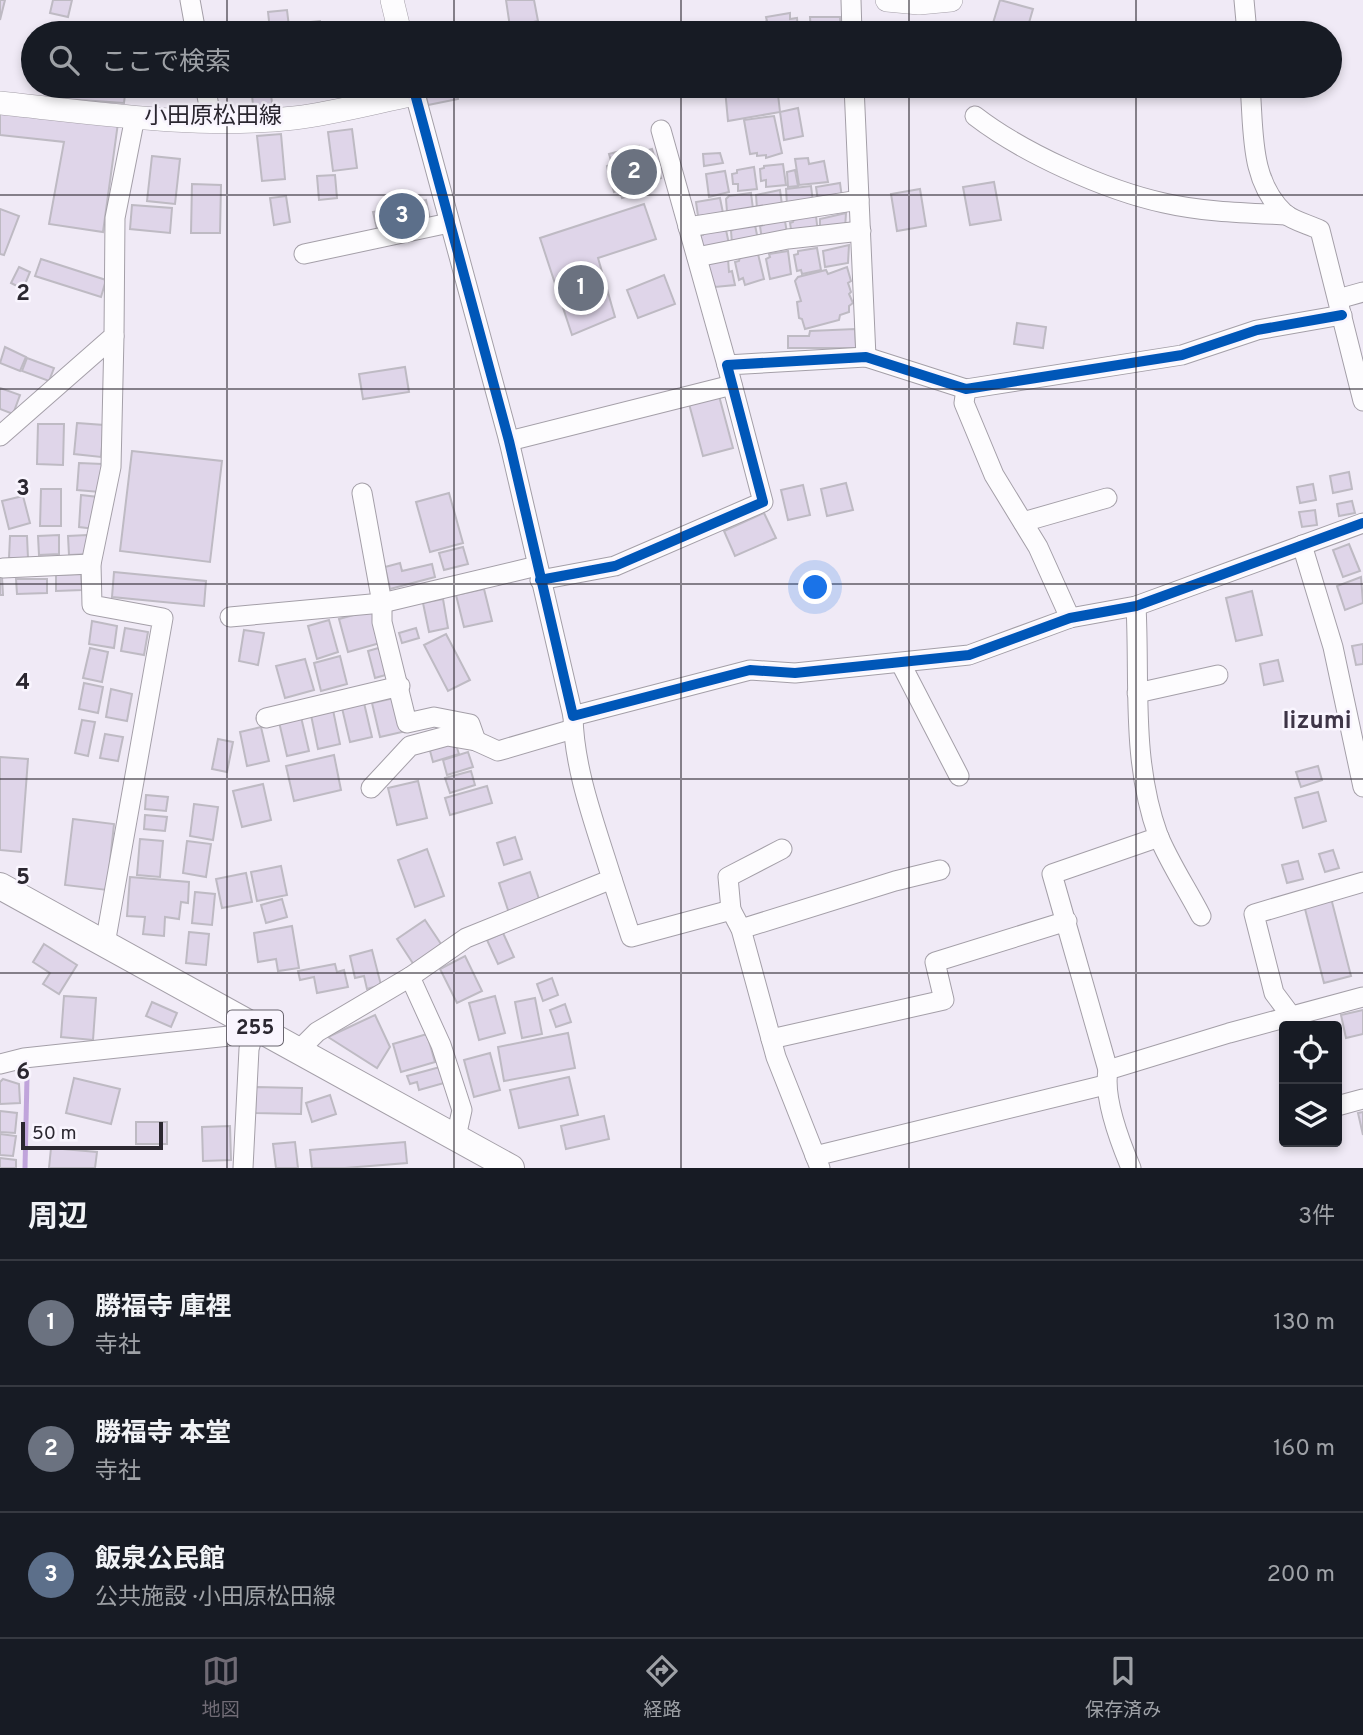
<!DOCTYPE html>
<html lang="ja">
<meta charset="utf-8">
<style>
body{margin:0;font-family:Overpass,"Noto Sans JP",sans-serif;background:#20242c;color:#f1f3f6}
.controls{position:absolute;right:21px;bottom:21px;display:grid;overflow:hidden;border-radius:7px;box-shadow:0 4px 10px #0003}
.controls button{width:63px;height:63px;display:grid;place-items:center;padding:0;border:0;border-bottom:2px solid #363941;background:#171b24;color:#f1f3f6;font:35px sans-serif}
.scale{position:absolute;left:21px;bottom:18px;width:142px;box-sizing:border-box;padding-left:7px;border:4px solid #2b2730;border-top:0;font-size:19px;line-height:24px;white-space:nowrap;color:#2b2730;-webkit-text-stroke:5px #f9f5fe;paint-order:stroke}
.you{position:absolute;left:816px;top:588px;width:24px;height:24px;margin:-18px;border:5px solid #fff;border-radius:50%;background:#1a73e8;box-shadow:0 0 0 10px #1a73e833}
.badge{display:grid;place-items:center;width:46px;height:46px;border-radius:50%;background:#706b75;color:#fff;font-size:23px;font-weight:700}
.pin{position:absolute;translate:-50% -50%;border:4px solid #fff;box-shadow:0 2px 7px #0006}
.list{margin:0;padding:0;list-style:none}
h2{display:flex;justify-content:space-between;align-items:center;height:91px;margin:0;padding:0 28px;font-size:30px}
h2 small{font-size:23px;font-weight:400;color:#9ea1a6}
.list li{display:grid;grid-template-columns:46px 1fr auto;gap:21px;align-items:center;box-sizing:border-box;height:126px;padding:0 28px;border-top:2px solid #363941}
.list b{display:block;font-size:26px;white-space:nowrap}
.list p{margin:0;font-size:23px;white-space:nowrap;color:#9ea1a6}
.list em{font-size:23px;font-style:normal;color:#9ea1a6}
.icon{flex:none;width:38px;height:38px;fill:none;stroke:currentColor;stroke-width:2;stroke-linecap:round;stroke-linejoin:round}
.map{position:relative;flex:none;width:1363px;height:1168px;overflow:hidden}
.search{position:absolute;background:#171b24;box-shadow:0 4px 10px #0003;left:21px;right:21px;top:21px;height:77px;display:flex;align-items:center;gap:18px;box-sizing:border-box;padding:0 24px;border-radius:38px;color:#9ea1a6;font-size:26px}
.sheet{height:469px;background:#171b24}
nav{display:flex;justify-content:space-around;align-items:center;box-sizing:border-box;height:98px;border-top:2px solid #363941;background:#171b24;font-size:19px;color:#9ea1a6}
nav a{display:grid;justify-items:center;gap:4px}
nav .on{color:#706b75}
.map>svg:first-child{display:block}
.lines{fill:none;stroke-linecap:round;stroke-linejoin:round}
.stream{stroke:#c0a4db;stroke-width:5}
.building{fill:#dfd5e9;stroke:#bebac3;stroke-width:2}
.minor-casing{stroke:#a49fa8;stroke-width:21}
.major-casing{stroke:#a49fa8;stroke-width:24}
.highway-casing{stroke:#a49fa8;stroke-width:28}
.minor{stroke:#fdfcfe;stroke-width:19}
.major{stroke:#fdfcfe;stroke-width:23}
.highway{stroke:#fdfcfe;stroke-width:26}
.cycleway-casing{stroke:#f9f5fe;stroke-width:15}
.cycleway{stroke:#0057b8;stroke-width:10}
.grid{fill:none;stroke:#2b2730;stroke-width:2;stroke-opacity:0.55}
.labels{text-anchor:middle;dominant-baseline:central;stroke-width:5;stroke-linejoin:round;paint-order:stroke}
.shield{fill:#f9f5fe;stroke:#69656e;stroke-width:2}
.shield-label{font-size:21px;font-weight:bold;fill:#2b2730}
.street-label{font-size:23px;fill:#2b2730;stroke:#f9f5fe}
.neighbourhood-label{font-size:24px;font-weight:bold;fill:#3e3547;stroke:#f9f5fe}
.grid-label{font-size:23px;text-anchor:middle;font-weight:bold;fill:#2b2730;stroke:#f9f5fe;stroke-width:5;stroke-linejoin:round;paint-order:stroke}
</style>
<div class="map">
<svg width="1363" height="1168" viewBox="0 0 1363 1168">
<rect width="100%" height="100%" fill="#f0eaf6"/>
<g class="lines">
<polyline class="stream" points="25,1168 27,1077"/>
</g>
<g class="building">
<polygon points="0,0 5,0 0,20"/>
<polygon points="53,0 72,0 68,17 50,13"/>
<polygon points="506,0 534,0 538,21 510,27"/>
<polygon points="1000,0 1033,9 1026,33 990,33"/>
<polygon points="287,10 289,27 270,30 268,12"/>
<polygon points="790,13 790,19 797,18 798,31 763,33 763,23 767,21 766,17"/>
<polygon points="810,17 840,17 841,33 811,33"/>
<polygon points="320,21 321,33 302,33 301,23"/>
<polygon points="596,29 597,33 568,33"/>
<polygon points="67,86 126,86 124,103 66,99"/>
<polygon points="251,86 270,86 273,111 254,114"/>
<polygon points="424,86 455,86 458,99 428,105"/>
<polygon points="549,86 605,86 550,95"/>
<polygon points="745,86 759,86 760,89 777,86 780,112 728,121 725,89"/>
<polygon points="797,86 837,86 837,93 797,94"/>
<polygon points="798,108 803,136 784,140 780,112"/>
<polygon points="0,111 118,123 103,232 49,224 64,142 0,135"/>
<polygon points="774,116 782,153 766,158 766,155 757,156 757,153 750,154 744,120"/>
<polygon points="352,129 357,168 333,171 328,132"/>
<polygon points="281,134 285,179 262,181 257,136"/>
<polygon points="639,146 641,152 652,149 661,178 650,181 652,189 622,198 619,190 614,192 610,179 607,166 612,164 609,154"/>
<polygon points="720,153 723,163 704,166 703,154"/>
<polygon points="152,156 180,159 175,204 147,201"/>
<polygon points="808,158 809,164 824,161 828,182 799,185 795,159"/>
<polygon points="783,164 786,185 766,187 766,180 761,181 760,169 764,168 764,166"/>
<polygon points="754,167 757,189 738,191 738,184 733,184 732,174 737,173 737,170"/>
<polygon points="795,170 798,186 788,187 787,172"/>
<polygon points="725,171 729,192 709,197 706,174"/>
<polygon points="335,175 337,198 319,200 317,176"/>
<polygon points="994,182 1001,220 970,225 963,187"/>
<polygon points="840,183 842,198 818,201 816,187"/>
<polygon points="192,184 221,185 220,233 191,233"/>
<polygon points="811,186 813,202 787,205 786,189"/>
<polygon points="920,189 926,226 897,231 891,194"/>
<polygon points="780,190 782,205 757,209 756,195"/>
<polygon points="751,193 753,209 727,212 726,199 729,196"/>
<polygon points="286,196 290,222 274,225 270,198"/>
<polygon points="720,198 723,213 698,216 696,202"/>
<polygon points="426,200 430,220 378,233 373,212"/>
<polygon points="644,204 656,239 598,258 615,317 572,335 540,238"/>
<polygon points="132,205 172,208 170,233 130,229"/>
<polygon points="0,209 19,216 4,255 0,254"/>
<polygon points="846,213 845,229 820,232 820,219"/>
<polygon points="816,216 818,233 792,236 790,223 793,222 794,219"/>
<polygon points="785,221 788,239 762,240 760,226 764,225 764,222"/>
<polygon points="755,225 758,240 732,243 731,231 735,228"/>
<polygon points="726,230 729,244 702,247 700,235 703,235 704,233"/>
<polygon points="849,245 848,263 825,267 823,251"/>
<polygon points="817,248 821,270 802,274 801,270 797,271 794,255 798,254 798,251"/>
<polygon points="788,251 791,274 770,279 766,259 770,257 769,254"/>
<polygon points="758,254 764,279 745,285 743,278 739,280 735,262 739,261 740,257"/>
<polygon points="41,259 106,280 101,297 35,276"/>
<polygon points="728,259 729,272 732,271 735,285 715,287 705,266 709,265 710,261"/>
<polygon points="19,267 30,272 23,289 11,283"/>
<polygon points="847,267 851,281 848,283 851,292 849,294 853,303 849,306 849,312 840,315 839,320 805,329 802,319 799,318 797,302 801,301 795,281 798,277 826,270 828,274"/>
<polygon points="664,275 675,304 638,318 627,290"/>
<polygon points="1017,323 1046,327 1043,348 1014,344"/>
<polygon points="855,329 856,348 788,348 788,336 809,336 810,331"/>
<polygon points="5,347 26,357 20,371 0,363"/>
<polygon points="27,358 54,368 49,381 22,371"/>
<polygon points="405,367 409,392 363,399 359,374"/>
<polygon points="0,388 20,395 13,414 0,409"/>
<polygon points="718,392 733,448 703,456 688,400"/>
<polygon points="77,423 104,425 101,457 74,454"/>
<polygon points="38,424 64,424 63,465 37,464"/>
<polygon points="132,451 222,461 210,562 120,551"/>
<polygon points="79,463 102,464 100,492 77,490"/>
<polygon points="1349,472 1352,489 1333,493 1330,476"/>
<polygon points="846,483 853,510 827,516 821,489"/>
<polygon points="1313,484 1316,500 1300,503 1297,487"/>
<polygon points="803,485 810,515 788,520 781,490"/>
<polygon points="41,489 61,489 61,526 40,526"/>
<polygon points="449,493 463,543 430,552 416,502"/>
<polygon points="81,495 98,497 95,529 79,527"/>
<polygon points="23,496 30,523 9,529 2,501"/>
<polygon points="1352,501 1355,513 1339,516 1337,504"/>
<polygon points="1315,510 1317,525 1302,527 1299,512"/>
<polygon points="764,513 776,538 735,556 724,531"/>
<polygon points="59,535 59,554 39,555 38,536"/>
<polygon points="87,535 88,554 69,555 68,536"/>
<polygon points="10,536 27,536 28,558 9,558"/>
<polygon points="1349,544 1360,571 1343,577 1333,550"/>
<polygon points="463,547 468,564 444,570 439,553"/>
<polygon points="400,563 402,571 432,564 435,577 390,589 385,567"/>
<polygon points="114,572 206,581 204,606 112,597"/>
<polygon points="81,574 82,590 56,591 56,575"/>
<polygon points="0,577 2,577 3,595 0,595"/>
<polygon points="1361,577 1363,603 1345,610 1337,586"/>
<polygon points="16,579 47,579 47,593 17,594"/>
<polygon points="484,589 492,621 464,627 456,595"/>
<polygon points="1252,591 1262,635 1236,641 1226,598"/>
<polygon points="443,599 448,628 429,632 423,603"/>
<polygon points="372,610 380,643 348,652 339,619"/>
<polygon points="329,620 338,652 317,659 308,626"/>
<polygon points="92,621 117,626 114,648 89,644"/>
<polygon points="125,628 148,632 144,655 121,651"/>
<polygon points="416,628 419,638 402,643 399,633"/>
<polygon points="244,630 264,633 258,665 239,661"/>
<polygon points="446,634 470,680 448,691 424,645"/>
<polygon points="1363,644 1363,664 1356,665 1352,646"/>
<polygon points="382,647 389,674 375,678 368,651"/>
<polygon points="90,648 108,652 102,682 83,678"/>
<polygon points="340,656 347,684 321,691 314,663"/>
<polygon points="305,659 314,690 285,698 276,666"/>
<polygon points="1278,660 1283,681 1264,685 1260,664"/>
<polygon points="84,683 103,687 98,713 79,709"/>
<polygon points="111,689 132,694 127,721 106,717"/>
<polygon points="394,698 402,732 380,737 372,703"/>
<polygon points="364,703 372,737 350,742 342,708"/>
<polygon points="333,710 340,744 318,749 311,715"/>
<polygon points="301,717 309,751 287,756 279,722"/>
<polygon points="82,720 95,722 88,756 75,753"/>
<polygon points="261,727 269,761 247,766 240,732"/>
<polygon points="105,734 123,737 118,761 100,758"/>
<polygon points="218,739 233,742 227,772 212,769"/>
<polygon points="454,739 459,754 433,762 429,747"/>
<polygon points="468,752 473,767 447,775 443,760"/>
<polygon points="334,755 341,790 294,801 286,766"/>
<polygon points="0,757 28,759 21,852 0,850"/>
<polygon points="1318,766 1322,780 1301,787 1296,772"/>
<polygon points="471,771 475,785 450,793 445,778"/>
<polygon points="418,781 427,818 397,825 388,788"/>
<polygon points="263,784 271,820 242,827 233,791"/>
<polygon points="487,786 492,803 450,815 445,798"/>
<polygon points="1318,792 1326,821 1303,828 1295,798"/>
<polygon points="146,795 168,797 166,811 145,809"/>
<polygon points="194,804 218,807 213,840 190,836"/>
<polygon points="145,815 167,817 165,831 144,829"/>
<polygon points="73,819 114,824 107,890 65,885"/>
<polygon points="515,837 522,859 504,865 497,843"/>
<polygon points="140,839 163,841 160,877 137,875"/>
<polygon points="187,841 211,844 206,877 183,873"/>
<polygon points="427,849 444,896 415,907 398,860"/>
<polygon points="1333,850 1339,868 1325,872 1319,854"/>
<polygon points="1298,861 1303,879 1287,883 1282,865"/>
<polygon points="281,866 287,895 257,901 251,872"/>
<polygon points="530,872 540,902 509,913 499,883"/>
<polygon points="246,873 252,902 222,908 216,879"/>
<polygon points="130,877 189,882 188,903 181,902 179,919 165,917 164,936 143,934 145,917 127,916"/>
<polygon points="195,892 215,894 212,925 192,923"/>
<polygon points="1331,898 1351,976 1324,983 1304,905"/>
<polygon points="282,899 287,917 266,923 261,905"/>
<polygon points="425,920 443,947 414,965 397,939"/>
<polygon points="292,926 299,968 278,971 276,959 258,962 254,933"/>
<polygon points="189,932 209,934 206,965 186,963"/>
<polygon points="503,933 514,957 498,964 487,940"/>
<polygon points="44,944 77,965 59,994 43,984 50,973 33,962"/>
<polygon points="372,950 381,985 367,989 364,976 355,978 350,956"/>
<polygon points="465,956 482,991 457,1003 440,969"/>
<polygon points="335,964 337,972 344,970 348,987 317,993 314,977 300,980 298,971"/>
<polygon points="552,978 558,995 543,1001 537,984"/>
<polygon points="64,996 96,998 93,1040 61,1037"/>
<polygon points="495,996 505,1033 479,1040 469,1003"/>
<polygon points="535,998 542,1034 522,1038 515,1002"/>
<polygon points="152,1002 177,1013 171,1027 146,1016"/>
<polygon points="565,1004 571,1022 556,1027 550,1010"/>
<polygon points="1363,1010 1363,1034 1346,1038 1341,1015"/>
<polygon points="375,1015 390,1047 377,1068 328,1037"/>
<polygon points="568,1033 575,1068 504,1081 498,1047"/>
<polygon points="427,1034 435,1062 401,1072 393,1044"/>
<polygon points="490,1053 500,1090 474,1097 464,1060"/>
<polygon points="440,1067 444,1083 419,1090 417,1082 410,1084 407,1076"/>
<polygon points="569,1077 578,1115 519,1128 510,1090"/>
<polygon points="74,1078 120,1089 111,1124 66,1113"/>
<polygon points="3,1079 19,1084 20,1103 0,1104 0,1082"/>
<polygon points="256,1087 302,1088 301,1114 255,1113"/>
<polygon points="330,1095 336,1114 312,1122 306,1103"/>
<polygon points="0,1111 17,1113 15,1133 0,1132"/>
<polygon points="1363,1112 1363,1135 1358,1113"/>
<polygon points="604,1116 609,1139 566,1149 561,1126"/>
<rect x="136" y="1122" width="31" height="22"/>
<polygon points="230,1126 231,1160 203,1161 202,1127"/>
<polygon points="0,1134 16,1136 13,1156 0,1155"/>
<polygon points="295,1142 298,1168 276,1168 273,1144"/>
<polygon points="405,1142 407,1163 345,1168 312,1168 310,1150"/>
<polygon points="51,1148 97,1152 95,1168 49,1168"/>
<polygon points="0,1158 16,1160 16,1168 0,1168"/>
</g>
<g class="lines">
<g class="minor-casing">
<g id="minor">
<polyline points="190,0 196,33"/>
<polyline points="851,0 852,33"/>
<polyline points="1244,0 1247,33"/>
<polyline points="205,86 212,121"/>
<polyline points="854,86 866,357"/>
<path d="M1250,86C1254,130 1249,181 1285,214C1294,221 1310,225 1320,230L1363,401"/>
<polyline points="415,94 509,441 573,716 750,670 795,673 969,655 1070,618 1136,606 1363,523"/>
<path d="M975,116C1023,153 1105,190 1164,203C1203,212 1246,213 1287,215"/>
<polyline points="661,130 727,365"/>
<polyline points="688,227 859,200"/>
<polyline points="304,254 449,223"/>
<polyline points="697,257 788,239 861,231"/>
<polyline points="1338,299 1363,292"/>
<polyline points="966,389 964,403 994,475 1038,547 1070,618"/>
<polyline points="0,436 114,336 115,218 135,117"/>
<polyline points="509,441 732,385"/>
<polyline points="362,493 382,603 382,622 407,723 434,717 470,724 476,741"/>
<polyline points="1023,522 1107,498"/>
<polyline points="1302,545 1333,647 1363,787"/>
<polyline points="3,568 91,564"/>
<polyline points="540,580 615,566 763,502 727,365 866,357 966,389 1182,355 1257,330 1342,315"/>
<path d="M1136,606C1140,683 1131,760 1158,835C1169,862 1187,889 1201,916"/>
<polyline points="230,617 382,603 537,566"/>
<polyline points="901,664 959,776"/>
<polyline points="1137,693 1218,675"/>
<polyline points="266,718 400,686"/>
<polyline points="371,788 410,746 447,736 476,741 498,751 573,729"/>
<polyline points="612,879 631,937 731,910 741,929 776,1057 820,1168"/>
<polyline points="731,910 728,877 782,849"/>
<polyline points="741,929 895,881 940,870"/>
<polyline points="105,944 163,618 92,605 91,564 111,467 114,336"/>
<polyline points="410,977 441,1045 462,1110 456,1137"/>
<polyline points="1292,1017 1274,993 1254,914 1363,882"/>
<polyline points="771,1039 944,1000 935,962 1067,921"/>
<path d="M299,1050L317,1032L410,977L466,938L612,879C596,827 574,771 573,716"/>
<polyline points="0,1064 24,1058 229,1036 255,1028"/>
<polyline points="1108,1070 1052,874 1159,837"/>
<polyline points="1337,1106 1363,1099"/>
<polyline points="815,1156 1105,1085"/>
<polyline points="243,1168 249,1049 255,1028"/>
<path d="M1131,1168C1120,1142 1103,1098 1108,1070L1229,1033L1363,997"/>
</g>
</g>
<g class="major-casing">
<g id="major">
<polyline points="392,0 400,33"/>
<polyline points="887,0 919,3 951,0"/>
<path d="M0,103C96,113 198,129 294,118C335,113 375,102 415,94L413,86"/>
</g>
</g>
<g class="highway-casing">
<polyline id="highway" points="0,886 511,1168"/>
</g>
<use href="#minor" class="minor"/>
<use href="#major" class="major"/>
<use href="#highway" class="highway"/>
<g class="cycleway-casing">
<g id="cycleway">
<polyline points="415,94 509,441 573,716 750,670 795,673 969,655 1070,618 1136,606 1363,523"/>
<polyline points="540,580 615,566 763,502 727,365 866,357 966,389 1182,355 1257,330 1342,315"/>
</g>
</g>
<use href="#cycleway" class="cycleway"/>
</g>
<path class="grid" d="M227,0V33M454,0V33M681,0V33M909,0V33M1136,0V33M227,86V1168M454,86V1168M681,86V1168M909,86V1168M1136,86V1168M0,195H1363M0,389H1363M0,584H1363M0,779H1363M0,973H1363"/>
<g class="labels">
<rect class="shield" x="227" y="1010.5" width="56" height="35" rx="5"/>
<g class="shield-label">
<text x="255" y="1028">255</text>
</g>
<g class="street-label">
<text x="213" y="117">小田原松田線</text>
</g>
<g class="neighbourhood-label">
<text x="1317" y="722">Iizumi</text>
</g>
</g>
<g class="grid-label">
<text x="23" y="300">2</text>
<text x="23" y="495">3</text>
<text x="23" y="689">4</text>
<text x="23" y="884">5</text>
<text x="23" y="1079">6</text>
</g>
</svg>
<div class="controls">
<button><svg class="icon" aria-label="locate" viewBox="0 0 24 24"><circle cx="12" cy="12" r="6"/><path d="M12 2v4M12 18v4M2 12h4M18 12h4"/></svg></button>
<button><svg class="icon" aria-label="layers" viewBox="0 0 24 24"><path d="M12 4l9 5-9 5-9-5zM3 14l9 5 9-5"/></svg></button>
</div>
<div class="scale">50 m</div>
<div class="you"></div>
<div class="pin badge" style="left:581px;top:288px;background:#6b7280">1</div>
<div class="pin badge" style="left:634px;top:172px;background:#6b7280">2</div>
<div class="pin badge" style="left:402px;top:216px;background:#5c6f8a">3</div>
<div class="search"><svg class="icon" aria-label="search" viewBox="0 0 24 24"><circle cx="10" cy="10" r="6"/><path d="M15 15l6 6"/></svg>ここで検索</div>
</div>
<section class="sheet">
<h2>周辺<small>3件</small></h2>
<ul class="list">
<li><span class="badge" style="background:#6b7280">1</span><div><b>勝福寺 庫裡</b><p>寺社</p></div><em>130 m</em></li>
<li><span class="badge" style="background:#6b7280">2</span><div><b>勝福寺 本堂</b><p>寺社</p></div><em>160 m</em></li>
<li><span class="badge" style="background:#5c6f8a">3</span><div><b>飯泉公民館</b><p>公共施設 · 小田原松田線</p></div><em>200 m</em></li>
</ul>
</section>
<nav>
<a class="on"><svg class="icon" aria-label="map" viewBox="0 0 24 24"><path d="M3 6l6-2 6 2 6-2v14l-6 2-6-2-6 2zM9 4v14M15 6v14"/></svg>地図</a>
<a><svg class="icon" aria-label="directions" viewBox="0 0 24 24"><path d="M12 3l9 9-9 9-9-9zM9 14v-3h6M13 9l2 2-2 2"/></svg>経路</a>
<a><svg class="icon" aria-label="saved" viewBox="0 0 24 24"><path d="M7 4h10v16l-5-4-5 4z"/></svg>保存済み</a>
</nav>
